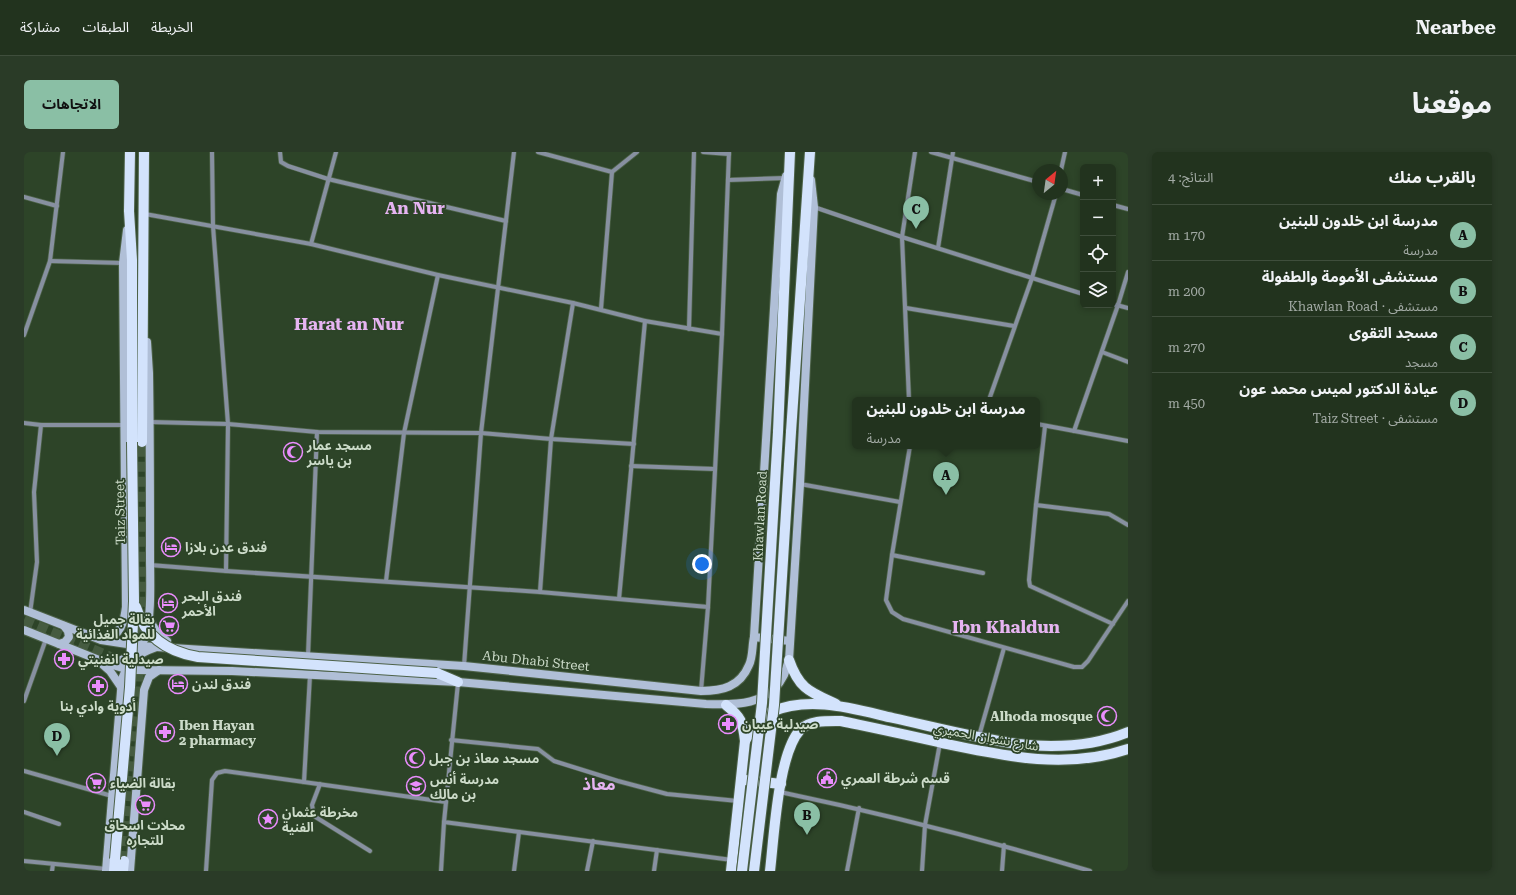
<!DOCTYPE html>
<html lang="ar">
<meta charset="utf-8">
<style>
body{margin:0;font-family:"Roboto Serif","Noto Sans Arabic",serif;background:#2a3b27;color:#f1f3f6;direction:rtl}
.controls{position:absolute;right:12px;top:12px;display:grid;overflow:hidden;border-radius:6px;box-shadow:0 2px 6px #0003}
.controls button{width:36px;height:36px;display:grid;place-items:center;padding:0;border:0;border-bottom:1px solid #3f4e3c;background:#22331e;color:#f1f3f6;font:20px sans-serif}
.compass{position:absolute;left:1008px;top:12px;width:36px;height:36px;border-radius:50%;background:#22331e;box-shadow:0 2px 6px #0003;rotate:29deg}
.you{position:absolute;left:678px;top:412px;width:14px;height:14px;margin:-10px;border:3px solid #fff;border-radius:50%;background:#1a73e8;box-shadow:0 0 0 6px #1a73e833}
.badge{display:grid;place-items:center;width:26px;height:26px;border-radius:50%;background:#8abfa5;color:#111;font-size:13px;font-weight:700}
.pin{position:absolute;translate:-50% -33px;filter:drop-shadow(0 1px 2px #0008)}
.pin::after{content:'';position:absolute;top:21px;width:14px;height:12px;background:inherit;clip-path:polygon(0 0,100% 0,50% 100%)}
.popup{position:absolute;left:828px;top:245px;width:188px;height:52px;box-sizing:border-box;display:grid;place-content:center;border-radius:6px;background:#22331e;filter:drop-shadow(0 1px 3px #0005);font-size:13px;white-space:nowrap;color:#a2aaa4}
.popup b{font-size:15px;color:#f1f3f6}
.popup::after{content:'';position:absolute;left:50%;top:100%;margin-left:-8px;border:8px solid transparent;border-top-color:#22331e}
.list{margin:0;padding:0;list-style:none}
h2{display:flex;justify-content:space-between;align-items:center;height:52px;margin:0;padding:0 16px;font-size:17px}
h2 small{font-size:13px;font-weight:400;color:#a2aaa4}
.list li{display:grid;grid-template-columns:26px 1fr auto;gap:12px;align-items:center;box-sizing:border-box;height:56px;padding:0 16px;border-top:1px solid #3f4e3c}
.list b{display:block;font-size:15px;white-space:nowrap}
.list p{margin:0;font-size:13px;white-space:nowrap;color:#a2aaa4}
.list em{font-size:13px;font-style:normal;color:#a2aaa4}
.icon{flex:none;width:22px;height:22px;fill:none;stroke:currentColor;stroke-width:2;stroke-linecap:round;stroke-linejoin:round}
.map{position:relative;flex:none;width:1104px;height:719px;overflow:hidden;direction:ltr;border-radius:6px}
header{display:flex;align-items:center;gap:24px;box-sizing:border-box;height:56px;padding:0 20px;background:#22331e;border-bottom:1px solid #3f4e3c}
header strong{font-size:19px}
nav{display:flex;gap:22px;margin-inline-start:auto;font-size:14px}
.intro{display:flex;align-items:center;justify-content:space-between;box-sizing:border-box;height:96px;padding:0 24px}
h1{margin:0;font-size:28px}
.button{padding:10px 18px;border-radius:6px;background:#8abfa5;color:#111;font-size:14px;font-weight:700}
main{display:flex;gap:24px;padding:0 24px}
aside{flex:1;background:#22331e;border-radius:6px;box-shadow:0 2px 6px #0003}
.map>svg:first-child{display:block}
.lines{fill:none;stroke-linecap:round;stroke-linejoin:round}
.primary-tunnel{stroke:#455b40;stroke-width:10;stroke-dasharray:10 5;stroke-linecap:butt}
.street-casing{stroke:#4d6248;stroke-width:5.5}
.secondary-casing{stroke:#4d6248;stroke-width:10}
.primary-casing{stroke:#4d6248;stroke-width:12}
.street{stroke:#8790a0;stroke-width:4}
.secondary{stroke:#b0bfd7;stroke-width:8}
.primary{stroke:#d3e3fc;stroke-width:10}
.primary-bridge-casing{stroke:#4d6248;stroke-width:12;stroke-linecap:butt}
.primary-bridge{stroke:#d3e3fc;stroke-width:10}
.labels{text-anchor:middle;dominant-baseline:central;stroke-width:3.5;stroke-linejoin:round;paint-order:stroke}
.poi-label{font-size:13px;font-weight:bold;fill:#ccdbc9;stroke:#2d4428;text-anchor:start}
.street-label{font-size:13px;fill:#ccdbc9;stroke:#2d4428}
.district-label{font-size:17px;font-weight:bold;fill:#e6b4f1;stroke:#2d4428}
</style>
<header>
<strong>Nearbee</strong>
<nav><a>الخريطة</a><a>الطبقات</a><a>مشاركة</a></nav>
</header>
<div class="intro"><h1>موقعنا</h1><a class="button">الاتجاهات</a></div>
<main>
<aside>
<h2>بالقرب منك<small>النتائج: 4</small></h2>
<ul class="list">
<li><span class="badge">A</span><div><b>مدرسة ابن خلدون للبنين</b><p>مدرسة</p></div><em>170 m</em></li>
<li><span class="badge">B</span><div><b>مستشفى الأمومة والطفولة</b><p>مستشفى · Khawlan Road</p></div><em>200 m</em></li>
<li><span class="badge">C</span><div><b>مسجد التقوى</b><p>مسجد</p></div><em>270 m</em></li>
<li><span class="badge">D</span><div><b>عيادة الدكتور لميس محمد عون</b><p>مستشفى · Taiz Street</p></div><em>450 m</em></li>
</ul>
</aside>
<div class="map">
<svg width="1104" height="719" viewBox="0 0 1104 719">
<rect width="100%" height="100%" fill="#2d4428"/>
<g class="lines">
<g class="primary-tunnel">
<polyline points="0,468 89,506 101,515"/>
<polyline points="100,709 114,537 118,448 118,290"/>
</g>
<g class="street-casing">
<g id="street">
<polyline points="188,0 189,74 204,272 202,419"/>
<polyline points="256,0 257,10 264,14 304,27 482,69"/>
<polyline points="514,0 588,20 613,0"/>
<polyline points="679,0 705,2"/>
<polyline points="907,0 1014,30"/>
<polyline points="1037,18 1041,0"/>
<polyline points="704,28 761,26"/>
<polyline points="1038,37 1059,43"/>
<polyline points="0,45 33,54"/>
<polyline points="1089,53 1104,57"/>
<polyline points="790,55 878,85 1059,142"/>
<polyline points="121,62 287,92 414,123 549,151 621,169 698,182"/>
<polyline points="287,92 312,0"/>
<polyline points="914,96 929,0"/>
<polyline points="26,109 99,111"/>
<polyline points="1089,152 1104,156"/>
<polyline points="882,156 990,174"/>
<polyline points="577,157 588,20"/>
<polyline points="665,177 670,0"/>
<polyline points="0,183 26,109 39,0"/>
<polyline points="1078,200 1104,210"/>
<polyline points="885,248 878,85 891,0"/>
<polyline points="967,248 966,245 1008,126 1032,42"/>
<polyline points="126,270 204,272 293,280 457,281 527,287 610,292"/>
<polyline points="0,271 17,273 101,273"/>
<polyline points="1013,272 1104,289"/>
<polyline points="1021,274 1012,353 1005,428 1006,434 1089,472"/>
<polyline points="1050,279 1094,153 1104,120"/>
<polyline points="886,294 868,403 862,448 868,460 879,467 1050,515 1058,515 1064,509 1104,449"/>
<polyline points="607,314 691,317"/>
<polyline points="776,332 876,350"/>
<polyline points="1012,353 1085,362 1104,373"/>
<polyline points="868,403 959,421"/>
<polyline points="126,413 202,419 516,440 684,455"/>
<polyline points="362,429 380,281 414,123"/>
<polyline points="516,440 527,287 549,151"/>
<polyline points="595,447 621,169"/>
<polyline points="6,461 13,410 10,340 17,273"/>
<polyline points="284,504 293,280"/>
<polyline points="440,514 457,281 490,0"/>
<polyline points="434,531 420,670 708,708"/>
<polyline points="677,539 684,455 698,182 705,0"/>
<polyline points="0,549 22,487"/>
<polyline points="955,584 980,496"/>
<polyline points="427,588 514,597 530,609 594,629 643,642 714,649"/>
<polyline points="0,619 88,644"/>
<polyline points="280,630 286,523"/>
<polyline points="296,632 288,653 290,664 346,699"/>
<path d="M756,640C861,662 963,688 1066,719"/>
<polyline points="0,660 35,672"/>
<polyline points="0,709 83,717"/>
<polyline points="28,719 29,712"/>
<polyline points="182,719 188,628 193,621 201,619 422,650"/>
<polyline points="417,719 420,670"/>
<polyline points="490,719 495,680"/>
<polyline points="563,719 569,689"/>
<polyline points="630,719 633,698"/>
<polyline points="823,719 835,656"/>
<polyline points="898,719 901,673 916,591"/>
<polyline points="978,719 980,693"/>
</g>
</g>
<g class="secondary-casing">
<g id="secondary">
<path d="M0,458L77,488L116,494L440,514L677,539C698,539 716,535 725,513C729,505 728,493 730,485L757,42L762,24"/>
<path d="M126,467C129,477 134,483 143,489"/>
<path d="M0,478L85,512L102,517L113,518L208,519L434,530L682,552C711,553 745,554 760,523C762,518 763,513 765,508L776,332L790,55L787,28"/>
<polyline points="730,485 766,489"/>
<path d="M80,487C97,484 100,470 102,455L99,111L103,78"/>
<polyline points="35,492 41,490 45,485 44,479 40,474"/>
<polyline points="77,511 86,519 97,535"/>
<path d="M86,512C101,508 114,501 121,486C128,467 126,425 126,404C126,343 126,282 125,221L123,190"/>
<path d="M82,719L98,527C104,511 114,501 130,496"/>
<polyline points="106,719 120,538 125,525 135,518"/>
</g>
</g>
<g class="primary-casing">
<g id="primary">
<polyline points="106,0 105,59 108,108 108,290"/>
<polyline points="754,280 766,0"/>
<polyline points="767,280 786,0"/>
<polyline points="118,290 120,0"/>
<path d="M765,508C775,537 786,540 812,552"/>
<polyline points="413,521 434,530"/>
<path d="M702,553C717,565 719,570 721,589L707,719"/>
<path d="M721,589C728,577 735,566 747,560C786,543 830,557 869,566C910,575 952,586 994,592C1030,596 1070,594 1104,580"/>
<polyline points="721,628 757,632"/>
<polyline points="90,719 91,707"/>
<polyline points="99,719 100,709"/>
<path d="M746,719C750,685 754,602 776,578C785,568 804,569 817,569C850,576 884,583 918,591C980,604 1042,618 1104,597"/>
</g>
</g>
<use href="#street" class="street"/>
<use href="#secondary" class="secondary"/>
<use href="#primary" class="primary"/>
<g class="primary-bridge-casing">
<g id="primary-bridge">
<path d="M112,455C121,485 144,500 174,505L413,521"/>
<polyline points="91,707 106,535 110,449 108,290"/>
<polyline points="718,719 738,551 754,280"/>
<polyline points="730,719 750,553 767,280"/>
</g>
</g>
<use href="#primary-bridge" class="primary-bridge"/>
</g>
<defs>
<g id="mosque-ring" transform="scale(1)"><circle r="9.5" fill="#2d4428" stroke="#ea8dfd" stroke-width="1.5"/><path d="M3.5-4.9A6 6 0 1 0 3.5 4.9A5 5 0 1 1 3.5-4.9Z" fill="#ea8dfd"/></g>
<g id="hotel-ring" transform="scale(1)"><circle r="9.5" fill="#2d4428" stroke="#ea8dfd" stroke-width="1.5"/><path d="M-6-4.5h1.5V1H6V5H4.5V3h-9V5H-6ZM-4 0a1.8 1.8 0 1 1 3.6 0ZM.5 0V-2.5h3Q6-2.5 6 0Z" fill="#ea8dfd"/></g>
<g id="supermarket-ring" transform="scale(1)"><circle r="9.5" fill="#2d4428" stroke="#ea8dfd" stroke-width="1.5"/><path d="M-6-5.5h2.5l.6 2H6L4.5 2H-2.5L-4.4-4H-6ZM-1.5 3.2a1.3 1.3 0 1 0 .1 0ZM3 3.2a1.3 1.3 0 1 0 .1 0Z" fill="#ea8dfd"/></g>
<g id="pharmacy-ring" transform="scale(1)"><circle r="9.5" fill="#2d4428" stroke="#ea8dfd" stroke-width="1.5"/><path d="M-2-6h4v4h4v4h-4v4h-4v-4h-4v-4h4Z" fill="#ea8dfd"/></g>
<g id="civic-ring" transform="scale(1)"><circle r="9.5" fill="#2d4428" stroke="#ea8dfd" stroke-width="1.5"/><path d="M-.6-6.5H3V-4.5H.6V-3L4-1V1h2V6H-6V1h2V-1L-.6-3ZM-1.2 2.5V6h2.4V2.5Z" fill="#ea8dfd"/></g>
<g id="school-ring" transform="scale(1)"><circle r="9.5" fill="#2d4428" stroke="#ea8dfd" stroke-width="1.5"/><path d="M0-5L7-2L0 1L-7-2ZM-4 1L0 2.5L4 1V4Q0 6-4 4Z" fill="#ea8dfd"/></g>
<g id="sight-ring" transform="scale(1)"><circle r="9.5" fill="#2d4428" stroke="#ea8dfd" stroke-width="1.5"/><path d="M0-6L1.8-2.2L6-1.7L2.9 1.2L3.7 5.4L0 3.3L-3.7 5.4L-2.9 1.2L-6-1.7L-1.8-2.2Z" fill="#ea8dfd"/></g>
</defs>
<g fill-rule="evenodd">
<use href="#mosque-ring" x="269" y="300"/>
<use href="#hotel-ring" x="147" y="395"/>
<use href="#hotel-ring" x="144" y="451"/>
<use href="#supermarket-ring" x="145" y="474"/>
<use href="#pharmacy-ring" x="40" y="507"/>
<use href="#hotel-ring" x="154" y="532"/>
<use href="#pharmacy-ring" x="74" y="534"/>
<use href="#mosque-ring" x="1083" y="564"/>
<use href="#pharmacy-ring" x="704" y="572"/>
<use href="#pharmacy-ring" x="141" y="580"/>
<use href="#mosque-ring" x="391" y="606"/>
<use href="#civic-ring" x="803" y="626"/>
<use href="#supermarket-ring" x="72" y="631"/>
<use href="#school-ring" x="392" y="634"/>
<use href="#supermarket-ring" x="121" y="653"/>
<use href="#sight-ring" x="244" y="667"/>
</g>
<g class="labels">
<g class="poi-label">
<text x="283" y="293">مسجد عمار<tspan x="283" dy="15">بن ياسر</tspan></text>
<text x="161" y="395">فندق عدن بلازا</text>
<text x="158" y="444">فندق البحر<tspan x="158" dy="15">الأحمر</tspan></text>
<text x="131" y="467" text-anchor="end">بقالة جميل<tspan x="131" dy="15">للمواد الغذائية</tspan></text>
<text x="54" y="507">صيدلية انفنيتي</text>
<text x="168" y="532">فندق لندن</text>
<text x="74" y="554" text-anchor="middle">أدوية وادي بنا</text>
<text x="1069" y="564" text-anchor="end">Alhoda mosque</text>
<text x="718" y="572">صيدلية عيبان</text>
<text x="155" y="573">Iben Hayan<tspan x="155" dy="15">2 pharmacy</tspan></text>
<text x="405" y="606">مسجد معاذ بن جبل</text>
<text x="817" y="626">قسم شرطة العمري</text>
<text x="406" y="627">مدرسة أنس<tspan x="406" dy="15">بن مالك</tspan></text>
<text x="86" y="631">بقالة الضياء</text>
<text x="258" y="660">مخرطة عثمان<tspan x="258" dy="15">الفنية</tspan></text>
<text x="121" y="673" text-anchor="middle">محلات اسحاق<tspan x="121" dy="15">للتجاره</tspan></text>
</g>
<g class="street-label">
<text transform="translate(96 360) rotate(-91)">Taiz Street</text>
<text transform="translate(736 364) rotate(-87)">Khawlan Road</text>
<text transform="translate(512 509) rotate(6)">Abu Dhabi Street</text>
<text transform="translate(962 585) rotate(10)">شارع نشوان الحميري</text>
</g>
<g class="district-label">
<text x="391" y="56">An Nur</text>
<text x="325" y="172">Harat an Nur</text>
<text x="982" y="475">Ibn Khaldun</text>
<text x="575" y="632">معاذ</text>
</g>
</g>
</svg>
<div class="controls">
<button>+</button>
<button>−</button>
<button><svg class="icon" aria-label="locate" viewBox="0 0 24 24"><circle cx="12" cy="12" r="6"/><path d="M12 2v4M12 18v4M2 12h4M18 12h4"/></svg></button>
<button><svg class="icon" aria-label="layers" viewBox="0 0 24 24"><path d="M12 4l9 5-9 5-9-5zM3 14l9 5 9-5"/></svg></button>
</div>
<svg class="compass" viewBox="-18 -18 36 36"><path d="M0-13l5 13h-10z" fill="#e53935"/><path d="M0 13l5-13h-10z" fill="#a2aaa4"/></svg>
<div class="you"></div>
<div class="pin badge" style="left:922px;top:343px">A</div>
<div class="popup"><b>مدرسة ابن خلدون للبنين</b>مدرسة</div>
<div class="pin badge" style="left:783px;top:683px">B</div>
<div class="pin badge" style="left:892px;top:77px">C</div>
<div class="pin badge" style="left:33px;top:604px">D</div>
</div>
</main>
